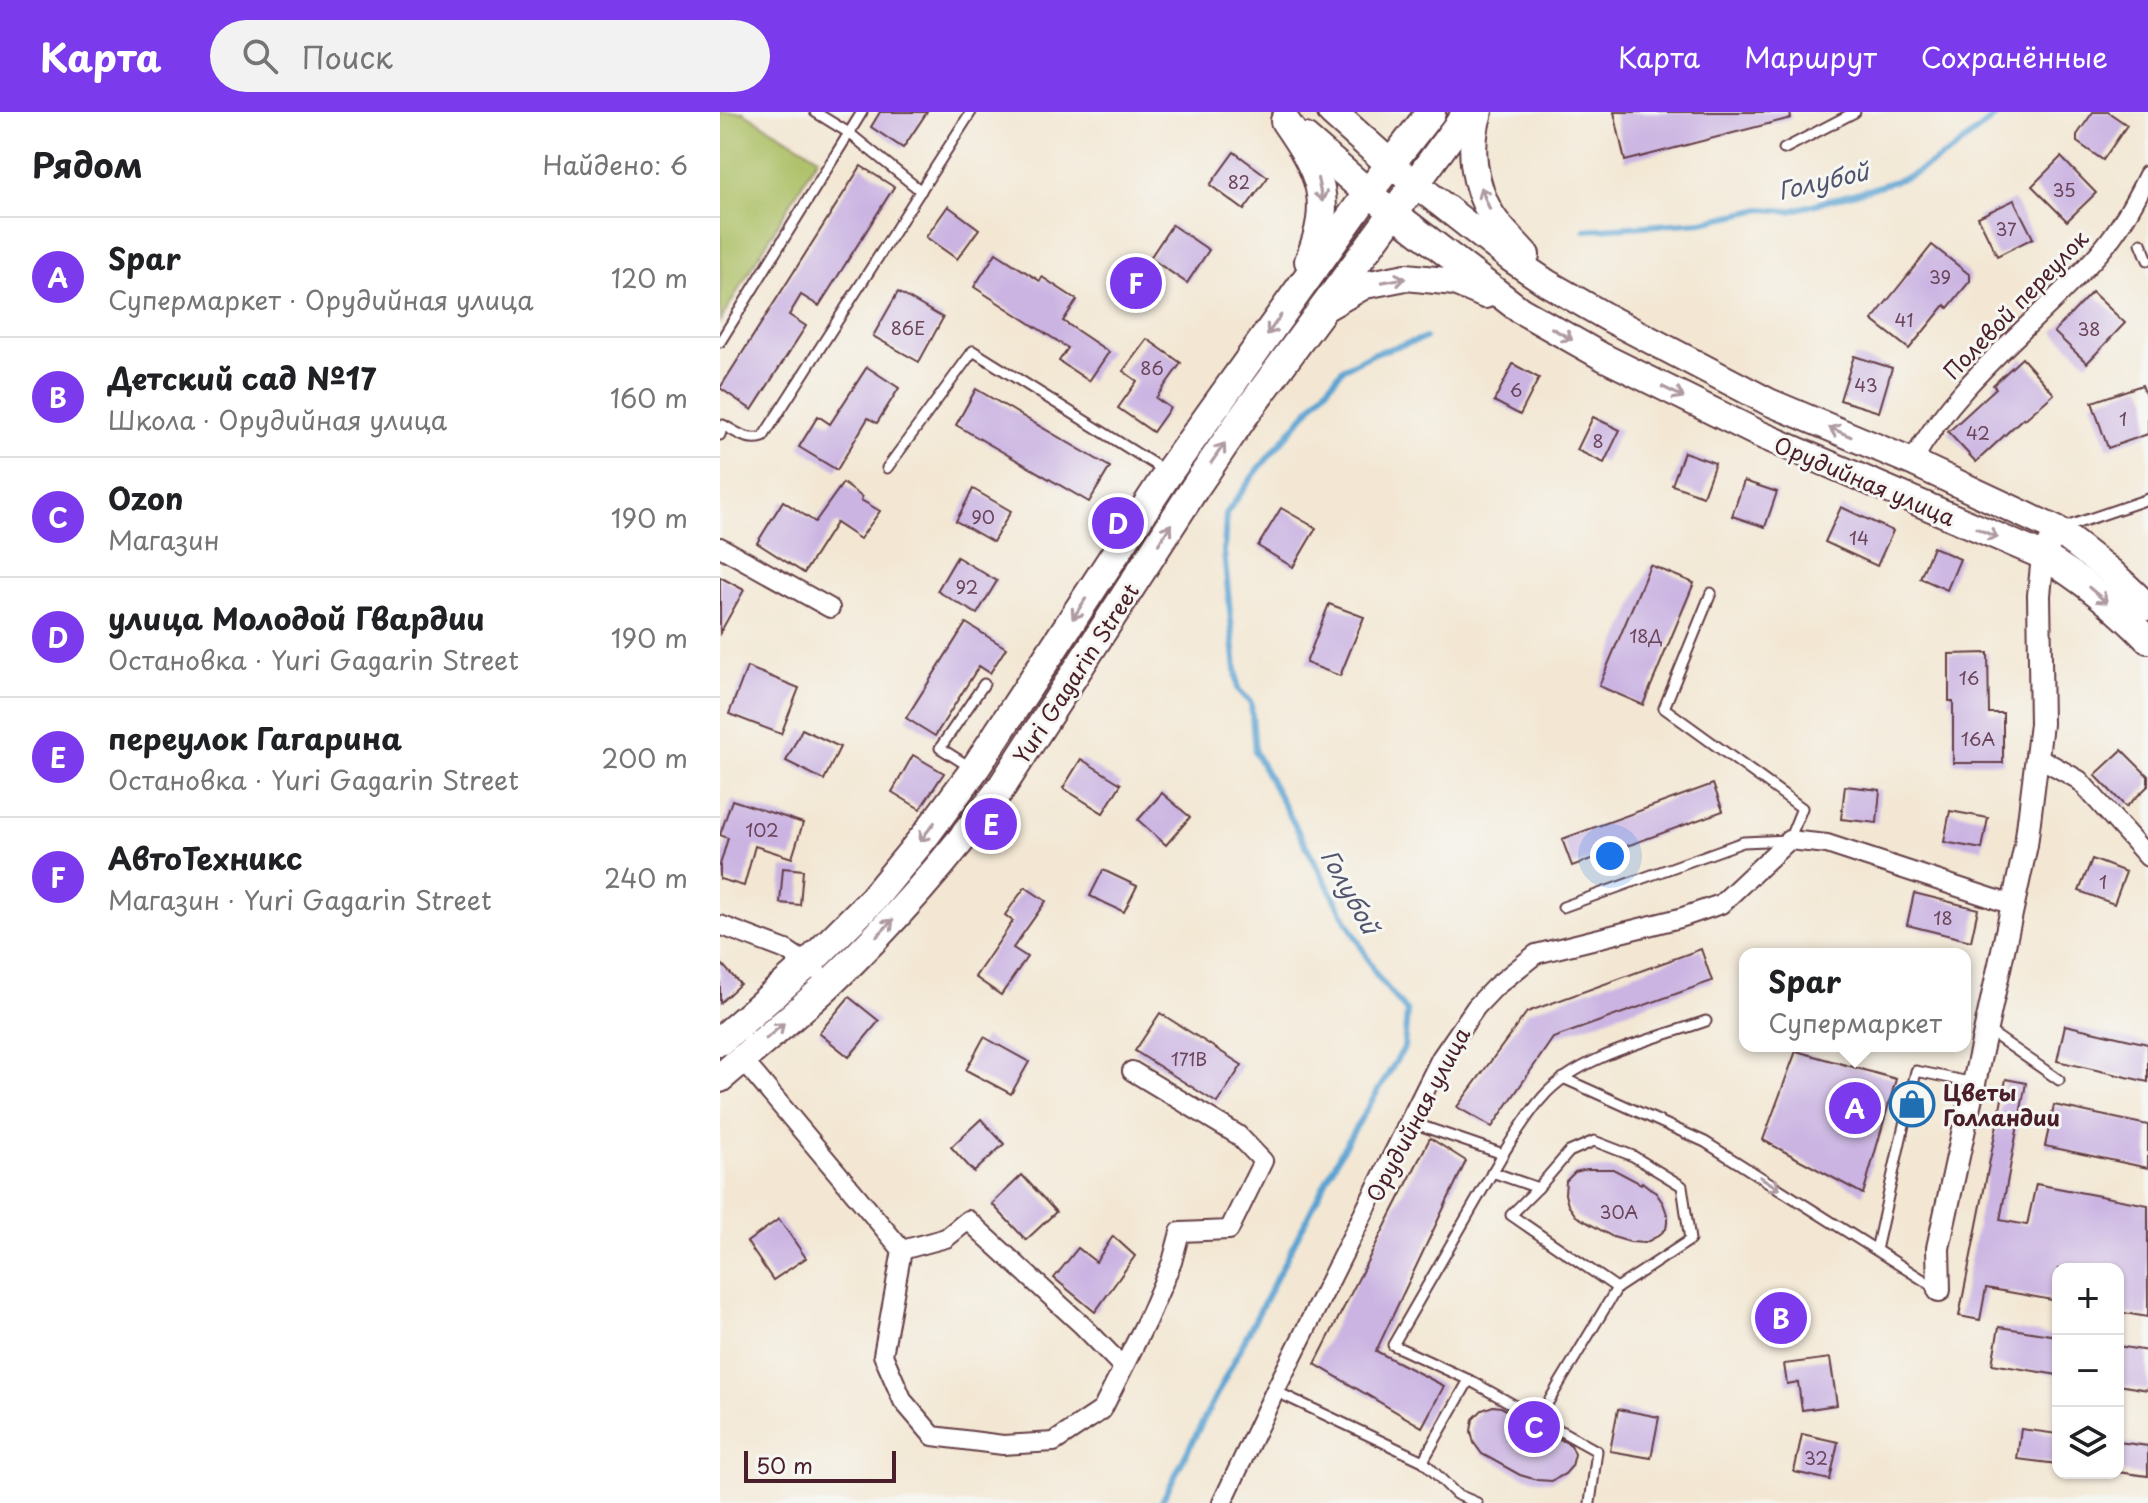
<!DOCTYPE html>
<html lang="ru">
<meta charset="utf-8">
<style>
body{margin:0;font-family:"Playpen Sans",sans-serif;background:#f2f2f2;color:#202124}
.controls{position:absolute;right:24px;bottom:24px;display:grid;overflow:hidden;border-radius:16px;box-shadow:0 2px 6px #0004}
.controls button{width:72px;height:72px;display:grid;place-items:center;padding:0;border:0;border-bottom:2px solid #e0e0e0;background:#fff;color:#202124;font:40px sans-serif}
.scale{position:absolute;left:24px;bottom:20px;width:152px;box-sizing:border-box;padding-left:8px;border:4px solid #4a1f2b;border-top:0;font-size:22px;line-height:28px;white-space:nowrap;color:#4a1f2b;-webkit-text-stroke:6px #f6f6f2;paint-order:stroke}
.you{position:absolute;left:890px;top:744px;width:28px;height:28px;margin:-20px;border:6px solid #fff;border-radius:50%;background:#1a73e8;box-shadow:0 0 0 12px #1a73e833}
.badge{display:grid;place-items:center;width:52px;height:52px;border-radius:50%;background:#7c3aed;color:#fff;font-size:26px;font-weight:700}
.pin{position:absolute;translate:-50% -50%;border:4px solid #fff;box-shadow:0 2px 8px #0006}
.popup{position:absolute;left:1019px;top:836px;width:232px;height:104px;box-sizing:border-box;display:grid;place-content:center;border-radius:16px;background:#fff;filter:drop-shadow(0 2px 6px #0005);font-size:26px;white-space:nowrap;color:#757577}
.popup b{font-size:30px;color:#202124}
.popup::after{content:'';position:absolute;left:50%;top:100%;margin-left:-16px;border:16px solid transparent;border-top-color:#fff}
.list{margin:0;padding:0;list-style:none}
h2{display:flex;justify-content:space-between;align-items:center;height:104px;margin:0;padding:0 32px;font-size:34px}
h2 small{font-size:26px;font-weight:400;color:#757577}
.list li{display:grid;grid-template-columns:52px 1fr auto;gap:24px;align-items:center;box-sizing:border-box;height:120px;padding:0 32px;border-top:2px solid #e0e0e0}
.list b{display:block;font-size:30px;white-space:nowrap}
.list p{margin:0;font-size:26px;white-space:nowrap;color:#757577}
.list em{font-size:26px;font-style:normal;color:#757577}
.icon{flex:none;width:44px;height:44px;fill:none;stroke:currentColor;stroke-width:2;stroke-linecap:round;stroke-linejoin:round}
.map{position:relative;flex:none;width:1428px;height:1391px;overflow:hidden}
header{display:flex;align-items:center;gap:48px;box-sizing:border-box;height:112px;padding:0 40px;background:#7c3aed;color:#fff}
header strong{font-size:38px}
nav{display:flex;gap:44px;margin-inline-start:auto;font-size:28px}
.search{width:560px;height:72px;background:#f2f2f2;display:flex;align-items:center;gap:20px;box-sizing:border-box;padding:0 28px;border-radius:44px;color:#757577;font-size:30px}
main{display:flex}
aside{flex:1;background:#fff}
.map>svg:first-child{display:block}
.green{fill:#aabe62;stroke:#7a6e46;stroke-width:2}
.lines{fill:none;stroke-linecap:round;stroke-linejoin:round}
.stream{stroke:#5ba3d1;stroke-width:6}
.building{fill:#cbb4e2}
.service-casing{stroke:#633d44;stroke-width:13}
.minor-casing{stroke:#633d44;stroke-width:22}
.tertiary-casing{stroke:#633d44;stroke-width:26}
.secondary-casing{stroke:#633d44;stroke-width:30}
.primary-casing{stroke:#633d44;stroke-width:32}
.service{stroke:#fff;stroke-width:9}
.minor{stroke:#fff;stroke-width:18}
.tertiary{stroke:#fff;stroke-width:22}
.secondary{stroke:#fff;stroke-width:26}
.primary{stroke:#fff;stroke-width:28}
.oneway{stroke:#ae9aa0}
.labels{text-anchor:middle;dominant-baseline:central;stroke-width:6;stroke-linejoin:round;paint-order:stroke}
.number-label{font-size:18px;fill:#6a4459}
.street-label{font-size:22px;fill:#4a1f2b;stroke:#f6f6f2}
.poi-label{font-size:22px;font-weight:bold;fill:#4a1f2b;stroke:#f6f6f2;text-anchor:start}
.water-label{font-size:24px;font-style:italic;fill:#51546d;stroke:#f6f6f2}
</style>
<header>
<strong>Карта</strong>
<div class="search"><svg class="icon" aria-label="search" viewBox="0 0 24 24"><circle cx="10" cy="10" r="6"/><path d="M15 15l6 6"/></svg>Поиск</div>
<nav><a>Карта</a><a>Маршрут</a><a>Сохранённые</a></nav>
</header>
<main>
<aside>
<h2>Рядом<small>Найдено: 6</small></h2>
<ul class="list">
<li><span class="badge">A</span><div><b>Spar</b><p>Супермаркет · Орудийная улица</p></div><em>120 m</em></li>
<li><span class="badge">B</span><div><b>Детский сад №17</b><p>Школа · Орудийная улица</p></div><em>160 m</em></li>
<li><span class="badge">C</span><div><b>Ozon</b><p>Магазин</p></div><em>190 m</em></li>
<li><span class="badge">D</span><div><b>улица Молодой Гвардии</b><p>Остановка · Yuri Gagarin Street</p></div><em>190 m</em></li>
<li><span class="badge">E</span><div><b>переулок Гагарина</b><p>Остановка · Yuri Gagarin Street</p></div><em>200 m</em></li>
<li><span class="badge">F</span><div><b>АвтоТехникс</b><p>Магазин · Yuri Gagarin Street</p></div><em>240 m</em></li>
</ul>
</aside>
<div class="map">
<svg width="1428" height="1391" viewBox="0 0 1428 1391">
<rect width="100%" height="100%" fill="#f6f6f2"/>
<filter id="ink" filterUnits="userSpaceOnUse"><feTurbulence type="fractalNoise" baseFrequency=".0125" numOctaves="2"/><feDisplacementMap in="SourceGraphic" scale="16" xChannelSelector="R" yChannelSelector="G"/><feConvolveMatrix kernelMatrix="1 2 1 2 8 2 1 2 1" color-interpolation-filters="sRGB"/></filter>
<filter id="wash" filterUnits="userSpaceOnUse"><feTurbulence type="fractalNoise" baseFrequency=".006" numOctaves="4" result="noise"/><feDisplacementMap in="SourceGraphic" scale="32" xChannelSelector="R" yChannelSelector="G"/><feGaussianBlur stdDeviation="1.8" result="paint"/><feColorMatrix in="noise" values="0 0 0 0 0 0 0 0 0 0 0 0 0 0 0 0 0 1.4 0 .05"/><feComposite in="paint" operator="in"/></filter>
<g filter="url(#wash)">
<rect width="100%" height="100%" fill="#f3e7d3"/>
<polygon class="green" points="0,0 23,0 98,45 0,209"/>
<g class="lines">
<g class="stream">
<polyline points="865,118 982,110 1042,97 1070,99 1147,78 1190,64 1231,40 1281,0"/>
<polyline points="441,1391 622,1038 684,936 687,900 657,864 535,640 531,591 518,577 504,440 506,402 536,360 624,256 655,241 705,226"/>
</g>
</g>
<g id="blocks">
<g class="building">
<polygon points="160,0 207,0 183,36 151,15"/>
<polygon points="894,0 1070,0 1071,6 905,49"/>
<polygon points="1373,0 1388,0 1407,13 1383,48 1357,30 1357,23"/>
<polygon points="514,40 548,65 524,98 490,73"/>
<polygon points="1341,45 1376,81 1347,109 1312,74"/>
<polygon points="141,54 174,75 99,194 81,183 69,203 86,214 32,298 0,276"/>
<polygon points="1294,88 1313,126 1277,144 1258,105"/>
<polygon points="228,94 259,117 237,147 206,125"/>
<polygon points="452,113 489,138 467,171 430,146"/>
<polygon points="1212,133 1250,163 1250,169 1228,196 1225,193 1189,237 1152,208"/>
<polygon points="276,141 320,169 322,165 357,188 343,209 389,240 369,269 339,249 348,236 254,175"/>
<polygon points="178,180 223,206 199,250 153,224"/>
<polygon points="1372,180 1405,211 1367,251 1334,220"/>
<polygon points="427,227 461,251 436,286 450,296 433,320 398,296 417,269 403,259"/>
<polygon points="1134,244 1172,256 1159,300 1120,288"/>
<polygon points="1302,246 1334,282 1304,308 1303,306 1256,350 1228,320 1276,276 1273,273"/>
<polygon points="793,252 819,266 800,303 774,289"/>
<polygon points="147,255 179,276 157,311 148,306 117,358 79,335 98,304 110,312"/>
<polygon points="1422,273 1428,289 1428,322 1388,336 1372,290"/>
<polygon points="256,277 390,355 369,390 236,313"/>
<polygon points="873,305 900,318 884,351 857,338"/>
<polygon points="964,340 995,351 983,384 952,373"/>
<polygon points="1024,369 1057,380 1045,415 1012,404"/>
<polygon points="123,371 142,385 141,388 160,399 140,427 116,411 84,461 37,431 63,389 95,410"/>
<polygon points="253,377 291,399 273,430 236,409"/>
<polygon points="1121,395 1173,419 1157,454 1105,430"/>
<polygon points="561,396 596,416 573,455 538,434"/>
<polygon points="1213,435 1240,447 1227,478 1200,466"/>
<polygon points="237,445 277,469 257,502 217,479"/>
<polygon points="930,453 974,471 923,593 879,574"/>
<polygon points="0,465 24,478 0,521"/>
<polygon points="609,492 644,505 620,564 586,551"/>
<polygon points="246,511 286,536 270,561 259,554 215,624 186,606"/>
<polygon points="1268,541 1269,601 1283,601 1283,651 1233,651 1233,589 1229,589 1229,542"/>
<polygon points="27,555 79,576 61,622 9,602"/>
<polygon points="82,617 120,635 104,668 66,649"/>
<polygon points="1402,638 1428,664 1428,674 1406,695 1375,663"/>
<polygon points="193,643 224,661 200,697 172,680"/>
<polygon points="361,647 401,672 383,701 343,676"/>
<polygon points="993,672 1003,699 852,754 842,727"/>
<polygon points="1125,674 1160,678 1157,711 1121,707"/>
<polygon points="442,681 470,705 446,733 418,708"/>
<polygon points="12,688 83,711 72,746 35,734 24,774 0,767 0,753 8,726 0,723"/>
<polygon points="1230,699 1268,706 1262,737 1224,730"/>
<polygon points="1372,747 1406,760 1394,792 1359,779"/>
<polygon points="63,756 83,758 80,793 60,791"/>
<polygon points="383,758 417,774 404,800 370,784"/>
<polygon points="305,775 326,789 293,836 307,845 281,883 255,865 293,809 285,803"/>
<polygon points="1194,781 1258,797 1251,829 1187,813"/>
<polygon points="981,837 992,869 833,926 772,1015 737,995 807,900"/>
<polygon points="0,850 20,872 0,891"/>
<polygon points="129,885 159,909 129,945 99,921"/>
<polygon points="440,901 522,953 497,991 415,939"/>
<polygon points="1345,913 1428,932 1428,970 1337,949"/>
<polygon points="264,925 309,950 291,982 246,958"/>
<polygon points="1076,939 1176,967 1143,1082 1043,1028"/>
<polygon points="1286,967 1306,971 1280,1108 1307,1113 1316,1072 1428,1093 1428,1205 1398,1200 1398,1157 1338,1157 1338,1189 1266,1176 1260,1208 1239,1204"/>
<polygon points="1334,993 1428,1013 1428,1056 1325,1034"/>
<polygon points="261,1007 284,1032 254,1060 231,1035"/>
<polygon points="710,1026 746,1049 656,1239 724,1274 702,1315 595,1252"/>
<polygon points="867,1057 893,1057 921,1072 922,1070 936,1081 943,1091 948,1105 946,1117 938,1124 925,1131 910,1130 893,1125 856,1104 848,1093 845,1082 846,1069 855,1060"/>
<polygon points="302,1063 336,1100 306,1128 272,1092"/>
<polygon points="59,1107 86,1146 53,1168 27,1130"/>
<polygon points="393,1124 415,1144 375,1200 334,1166 358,1136 376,1150"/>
<polygon points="1279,1215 1338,1224 1338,1263 1272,1252"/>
<polygon points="1398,1234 1428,1239 1428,1278 1398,1273"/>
<polygon points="1110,1246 1117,1293 1082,1298 1078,1270 1067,1272 1064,1252"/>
<polygon points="773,1294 781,1295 851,1333 855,1342 852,1354 845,1362 832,1369 817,1368 800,1363 762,1342 754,1331 751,1319 753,1307 762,1298"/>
<polygon points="898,1297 939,1305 931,1346 890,1339"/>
<polygon points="1301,1317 1338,1322 1338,1352 1297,1347"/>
<polygon points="1082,1322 1118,1330 1110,1368 1074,1360"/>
<polygon points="1398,1330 1428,1334 1428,1364 1398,1360"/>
</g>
</g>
</g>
<g filter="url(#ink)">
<use href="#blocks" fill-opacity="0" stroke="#633d44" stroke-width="2"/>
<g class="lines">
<g class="service-casing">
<g id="service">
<polyline points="95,0 129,21 201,79"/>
<polyline points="1064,37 1135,0"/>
<polyline points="1421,131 1428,148"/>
<polyline points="0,230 142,0"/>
<path d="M0,323L3,313C16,320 28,330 43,325L251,0"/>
<polyline points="167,356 253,239 445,359"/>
<polyline points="1340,417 1428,387"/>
<polyline points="250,655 220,636 264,572"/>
<polyline points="843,795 1023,730 1069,728 1082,696 944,596 991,481"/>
<polyline points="1266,917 1339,968"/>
<polyline points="843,966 985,1030 1216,1176"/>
<path d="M690,1010L783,1042C795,1023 807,1003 822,986C857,944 935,927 986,909"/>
<polyline points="783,1042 673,1233 749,1268 877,1339 870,1391"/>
<polyline points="772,1060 818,1076"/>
<polyline points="1156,1138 1196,959 1254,971"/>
<polyline points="555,1279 703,1349 736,1382 757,1391"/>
<polyline points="818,1307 897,1176 791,1103 818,1076 849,1040 874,1029 913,1044 962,1074 970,1128 897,1176"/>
<polyline points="703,1349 749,1268"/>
</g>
</g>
<g class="minor-casing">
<g id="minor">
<path d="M1192,350C1238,267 1317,211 1379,141C1400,117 1414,91 1428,63"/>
<polyline points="0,435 110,496"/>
<polyline points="1318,645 1359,668 1428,745"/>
<polyline points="0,813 66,838 96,858"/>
<polyline points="22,947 182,1138 226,1126 248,1108 363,1214 403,1255"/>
<polyline points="182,1138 163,1243 183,1289 213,1324 283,1333 334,1330 382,1298 427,1208 452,1150 460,1120 509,1118 543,1049 518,1023 412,959"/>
<polyline points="502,1391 555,1279 721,946 756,895 775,875 816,842 960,806 1001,792 1069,728 1107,732 1293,793"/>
</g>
</g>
<g class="tertiary-casing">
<polyline id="tertiary" points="1219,1178 1218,1136 1306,733 1321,612 1319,483 1323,444 1337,418"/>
</g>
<g class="secondary-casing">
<g id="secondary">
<path d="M759,0C748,34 753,73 772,104C781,118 795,130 806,143"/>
<polyline points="670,52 790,146 827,171 890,207 1049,290 1192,350 1337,418 1390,459 1428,495"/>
<path d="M648,81L800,198L883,245L1039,322L1323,444C1362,467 1396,495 1428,528"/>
<polyline points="603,197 645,173 686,165 735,170 765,183"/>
</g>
</g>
<g class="primary-casing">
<g id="primary">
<polyline points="612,0 670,52"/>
<path d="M565,9C601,61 614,88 589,149"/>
<polyline points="585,26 648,81"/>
<polyline points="0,929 88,852 153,787 205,724 254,658 448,361 648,81 711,0"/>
<path d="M0,966C37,934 76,903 111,870C173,811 230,745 281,676L474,377L523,305L748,0"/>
</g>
</g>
<use href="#service" class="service"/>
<use href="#minor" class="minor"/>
<use href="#tertiary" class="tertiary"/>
<use href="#secondary" class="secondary"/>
<use href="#primary" class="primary"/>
</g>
<defs><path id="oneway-shaft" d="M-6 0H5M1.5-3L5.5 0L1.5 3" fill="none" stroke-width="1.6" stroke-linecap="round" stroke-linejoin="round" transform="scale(2)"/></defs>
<g class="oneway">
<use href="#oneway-shaft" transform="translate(600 78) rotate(78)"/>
<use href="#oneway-shaft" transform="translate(765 86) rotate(-113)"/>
<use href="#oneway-shaft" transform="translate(674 168) rotate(-10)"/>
<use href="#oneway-shaft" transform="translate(554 213) rotate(125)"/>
<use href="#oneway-shaft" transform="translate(842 222) rotate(30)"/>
<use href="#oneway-shaft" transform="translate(953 280) rotate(26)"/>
<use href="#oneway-shaft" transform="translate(1120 320) rotate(-157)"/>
<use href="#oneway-shaft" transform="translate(498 341) rotate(-55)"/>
<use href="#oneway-shaft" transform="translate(1267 421) rotate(24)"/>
<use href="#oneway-shaft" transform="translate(445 422) rotate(-57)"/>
<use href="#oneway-shaft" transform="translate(1378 483) rotate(40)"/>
<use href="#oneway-shaft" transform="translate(359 497) rotate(123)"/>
<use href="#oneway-shaft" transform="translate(207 720) rotate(128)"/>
<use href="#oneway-shaft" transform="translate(165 816) rotate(-46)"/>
<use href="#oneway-shaft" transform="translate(55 919) rotate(-41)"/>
<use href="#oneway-shaft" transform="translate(1050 1071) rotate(32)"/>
</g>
</g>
<defs>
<g id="shop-ring" transform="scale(2.3)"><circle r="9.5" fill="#f6f6f2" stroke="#1f6fb2" stroke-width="1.5"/><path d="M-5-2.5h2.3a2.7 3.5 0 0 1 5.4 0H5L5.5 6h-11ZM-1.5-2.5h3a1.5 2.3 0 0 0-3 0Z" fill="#1f6fb2"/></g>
</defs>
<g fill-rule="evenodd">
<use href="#shop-ring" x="1192" y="992"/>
</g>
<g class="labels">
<g class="number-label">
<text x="519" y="69">82</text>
<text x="1344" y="77">35</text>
<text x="1286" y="116">37</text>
<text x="1220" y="164">39</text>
<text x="1184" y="207">41</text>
<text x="188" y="215">86Е</text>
<text x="1369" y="216">38</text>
<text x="432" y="255">86</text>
<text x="1146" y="272">43</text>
<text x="796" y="277">6</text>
<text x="1403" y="306">1</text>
<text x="1258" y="320">42</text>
<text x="878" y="328">8</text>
<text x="263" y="404">90</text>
<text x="1139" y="425">14</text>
<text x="247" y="474">92</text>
<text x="926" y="523">18Д</text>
<text x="1249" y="565">16</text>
<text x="1258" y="626">16А</text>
<text x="42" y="717">102</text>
<text x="1383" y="769">1</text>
<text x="1223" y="805">18</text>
<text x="469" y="946">171В</text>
<text x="899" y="1099">30А</text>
<text x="1096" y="1345">32</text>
</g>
<g class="street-label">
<text transform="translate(1295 192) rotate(-46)">Полевой переулок</text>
<text transform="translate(1145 368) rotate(23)">Орудийная улица</text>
<text transform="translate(355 561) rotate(-57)">Yuri Gagarin Street</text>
<text transform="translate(697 1002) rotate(-62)">Орудийная улица</text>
</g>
<g class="poi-label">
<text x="1223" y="979">Цветы<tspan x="1223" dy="25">Голландии</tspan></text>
</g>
<g class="water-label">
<text transform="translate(1103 68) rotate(-13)">Голубой</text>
<text transform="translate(631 779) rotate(61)">Голубой</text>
</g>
</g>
</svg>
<div class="controls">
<button>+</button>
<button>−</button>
<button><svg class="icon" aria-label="layers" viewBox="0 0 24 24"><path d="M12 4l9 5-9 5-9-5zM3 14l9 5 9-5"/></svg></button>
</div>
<div class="scale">50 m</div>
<div class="you"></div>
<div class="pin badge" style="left:1135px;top:996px">A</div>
<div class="popup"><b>Spar</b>Супермаркет</div>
<div class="pin badge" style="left:1061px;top:1206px">B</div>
<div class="pin badge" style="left:814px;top:1315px">C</div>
<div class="pin badge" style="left:398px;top:411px">D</div>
<div class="pin badge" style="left:271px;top:712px">E</div>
<div class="pin badge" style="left:416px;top:171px">F</div>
</div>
</main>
